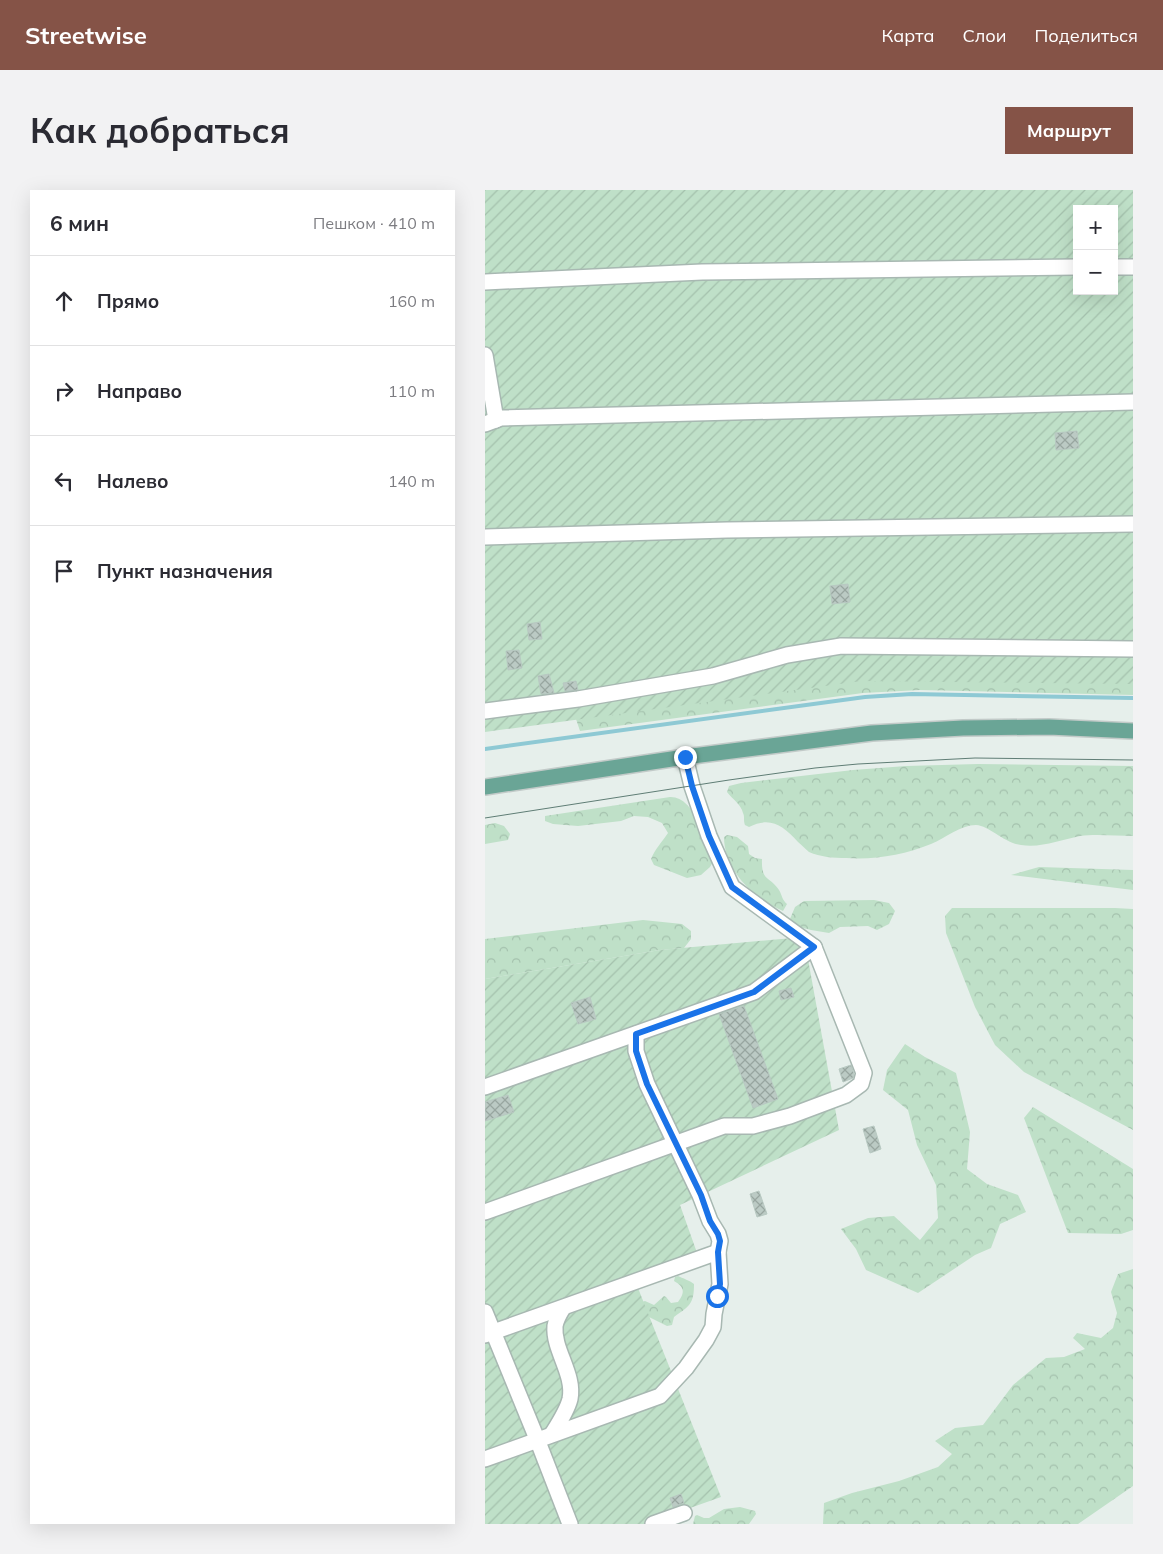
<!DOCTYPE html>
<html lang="ru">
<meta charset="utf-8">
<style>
body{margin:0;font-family:Mulish,sans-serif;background:#f2f2f3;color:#2b2b33}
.controls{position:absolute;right:15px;top:15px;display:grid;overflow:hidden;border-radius:0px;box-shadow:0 5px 20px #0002}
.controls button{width:45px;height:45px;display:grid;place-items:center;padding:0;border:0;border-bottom:1px solid #e1e1e2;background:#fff;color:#2b2b33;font:25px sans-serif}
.stop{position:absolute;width:15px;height:15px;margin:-11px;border:4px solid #1a73e8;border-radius:50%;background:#fff}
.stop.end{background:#1a73e8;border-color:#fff;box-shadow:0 1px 5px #0008}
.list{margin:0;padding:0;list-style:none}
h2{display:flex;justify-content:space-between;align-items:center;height:65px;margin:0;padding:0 20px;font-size:21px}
h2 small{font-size:16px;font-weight:400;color:#7c7c81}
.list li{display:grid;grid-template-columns:32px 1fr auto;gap:15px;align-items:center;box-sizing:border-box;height:90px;padding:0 20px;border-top:1px solid #e1e1e2}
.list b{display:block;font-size:19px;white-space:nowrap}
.list em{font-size:16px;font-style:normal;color:#7c7c81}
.icon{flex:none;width:28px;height:28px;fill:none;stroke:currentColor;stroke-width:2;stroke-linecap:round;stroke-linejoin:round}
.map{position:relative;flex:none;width:648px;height:1334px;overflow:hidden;border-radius:0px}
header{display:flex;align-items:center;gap:30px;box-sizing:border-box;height:70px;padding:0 25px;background:#855347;color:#fff}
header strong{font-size:24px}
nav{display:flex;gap:28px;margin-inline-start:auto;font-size:18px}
.intro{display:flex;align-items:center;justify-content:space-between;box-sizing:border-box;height:120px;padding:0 30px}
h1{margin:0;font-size:35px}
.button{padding:12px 22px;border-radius:0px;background:#855347;color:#fff;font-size:18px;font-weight:700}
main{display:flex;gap:30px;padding:0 30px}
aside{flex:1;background:#fff;border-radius:0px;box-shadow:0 5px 20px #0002}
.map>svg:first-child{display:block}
.forest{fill:url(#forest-crowns)}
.garden{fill:url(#garden-furrows);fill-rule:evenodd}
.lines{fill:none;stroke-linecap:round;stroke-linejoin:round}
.stream{stroke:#8ec9d4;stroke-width:4}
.building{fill:url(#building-cross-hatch);stroke:#b8c9c2}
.minor-casing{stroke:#a8b8b2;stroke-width:18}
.major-casing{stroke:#c2cac8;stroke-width:18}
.minor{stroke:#fff;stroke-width:15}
.major{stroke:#6aa596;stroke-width:15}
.tram{stroke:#5f7d75;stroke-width:1}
.route{stroke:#1a73e8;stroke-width:6}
</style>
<header>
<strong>Streetwise</strong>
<nav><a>Карта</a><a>Слои</a><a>Поделиться</a></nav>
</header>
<div class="intro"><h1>Как добраться</h1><a class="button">Маршрут</a></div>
<main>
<aside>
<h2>6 мин<small>Пешком · 410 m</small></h2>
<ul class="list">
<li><svg class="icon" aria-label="ahead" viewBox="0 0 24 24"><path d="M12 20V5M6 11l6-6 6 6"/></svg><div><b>Прямо</b></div><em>160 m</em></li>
<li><svg class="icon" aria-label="right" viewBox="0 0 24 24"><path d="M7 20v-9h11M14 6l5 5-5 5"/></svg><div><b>Направо</b></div><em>110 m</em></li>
<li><svg class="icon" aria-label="left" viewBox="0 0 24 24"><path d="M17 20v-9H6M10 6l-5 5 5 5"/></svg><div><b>Налево</b></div><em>140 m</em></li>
<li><svg class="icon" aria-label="arrive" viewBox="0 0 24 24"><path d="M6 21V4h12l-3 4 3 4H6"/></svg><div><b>Пункт назначения</b></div></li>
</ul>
</aside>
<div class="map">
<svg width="648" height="1334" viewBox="0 0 648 1334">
<defs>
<pattern id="forest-crowns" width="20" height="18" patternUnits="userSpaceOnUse" patternTransform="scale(1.25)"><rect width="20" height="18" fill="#bfe0c8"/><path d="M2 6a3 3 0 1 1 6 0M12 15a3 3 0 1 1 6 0" fill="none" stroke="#a4c1ad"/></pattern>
<pattern id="garden-furrows" width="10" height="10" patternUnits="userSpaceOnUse" patternTransform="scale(1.25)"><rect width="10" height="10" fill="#bfe0c8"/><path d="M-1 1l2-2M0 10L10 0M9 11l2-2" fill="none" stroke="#a4c1ad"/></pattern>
<pattern id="building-cross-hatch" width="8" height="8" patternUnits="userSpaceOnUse" patternTransform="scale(1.25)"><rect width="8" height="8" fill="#bbcac4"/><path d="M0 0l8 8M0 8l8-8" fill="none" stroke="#98a6a0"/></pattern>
</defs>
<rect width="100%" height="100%" fill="#e6efeb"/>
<g class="forest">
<polygon points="648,463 648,505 435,500 378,503 95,541 88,520"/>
<path d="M493,574L648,576V646C632,646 611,644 595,646C575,650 557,658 536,655C519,653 505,636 491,635C475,635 461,648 446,654C419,665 390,670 361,668C349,668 335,667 324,662C320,659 317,655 313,652C298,636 286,626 264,637L260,635C258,630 260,627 258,623C256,614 247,609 242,602L244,596L256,593L368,580L421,576Z"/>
<path d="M185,607C210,606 221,652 228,672L225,677L216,685L202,688L169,675L166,669C170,659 177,652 183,643L177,633L163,627L149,626L136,631L93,636L68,634L60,631V626Z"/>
<polygon points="10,633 19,636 25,644 23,650 0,654 0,635"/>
<path d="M242,645L252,647L263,656L264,664L270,668L277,669C276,692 285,686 294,700C297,705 297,710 302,714L298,721C269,709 239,680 239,647Z"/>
<polygon points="554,677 648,680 648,700 526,685"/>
<polygon points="389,710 404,713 410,721 404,734 392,740 383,736 355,737 344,743 326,740 307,735 305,729 310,717 319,711"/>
<polygon points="467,718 630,718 648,719 648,940 539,882 510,855 490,817 461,743 460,726"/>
<polygon points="158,730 197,734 206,741 206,749 199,758 175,760 0,789 0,749"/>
<polygon points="420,854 440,867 471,883 485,942 482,979 502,994 533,1005 541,1022 515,1034 506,1058 490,1065 433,1103 381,1080 371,1059 356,1039 383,1028 409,1026 435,1050 453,1028 451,995 432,955 423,920 398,900 402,880"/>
<polygon points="548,917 648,979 648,1040 636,1044 583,1043 539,928"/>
<polygon points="648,1079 648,1296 593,1334 338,1334 339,1313 367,1303 414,1291 453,1277 467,1264 450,1251 470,1238 498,1235 528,1195 561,1168 579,1167 600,1159 588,1148 592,1143 616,1148 628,1138 632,1123 626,1102 633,1084"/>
<path d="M193,1086C197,1088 206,1091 209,1094C209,1115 204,1116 189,1127L187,1135L182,1136L162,1126L157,1112L160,1111L169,1115L179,1106L181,1107L186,1113L193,1112C200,1103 200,1097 189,1091L190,1087Z"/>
<polygon points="255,1317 270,1321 271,1324 264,1334 208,1334 210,1326 212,1325 219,1328 224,1328 239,1319"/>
</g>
<g class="garden">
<path d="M0,0H648V494L377,491L0,542ZM592,19H629V101H592Z"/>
<polygon points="319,747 354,940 195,1015 216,1074 153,1098 236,1307 160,1334 0,1334 0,789 175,760"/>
</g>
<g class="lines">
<polyline class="stream" points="0,559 380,507 427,504 648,508"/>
</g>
<g class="building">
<polygon points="592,241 594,258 571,260 570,243"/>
<polygon points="363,394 365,412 347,414 345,396"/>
<polygon points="55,432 57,449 44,450 42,434"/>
<polygon points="34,460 37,478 23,480 21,461"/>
<polygon points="64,484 69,503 56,504 53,486"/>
<polygon points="91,491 93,500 80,501 78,493"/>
<polygon points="306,798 309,807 296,810 294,801"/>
<polygon points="105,807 111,829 93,834 86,813"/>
<polygon points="259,816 293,909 268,918 234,824"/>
<polygon points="366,875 369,884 368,888 358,892 354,879"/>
<polygon points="23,905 29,922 0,931 0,912"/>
<polygon points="389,936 396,959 385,963 378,939"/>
<polygon points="274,1001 282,1024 272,1027 265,1004"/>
<polygon points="196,1304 199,1313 188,1317 185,1308"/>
</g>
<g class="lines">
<g class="minor-casing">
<g id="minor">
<polyline points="629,77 648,77"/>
<polyline points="0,92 217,82 592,77"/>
<polyline points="0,165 11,230"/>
<polyline points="0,234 16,228 648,212"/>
<polyline points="0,347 242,340 648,334"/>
<polyline points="0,521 93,509 228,486 302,465 356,456 648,459"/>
<polyline points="0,897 269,802 329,757 247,697 224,646 207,596 200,567"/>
<polyline points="0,1022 239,936 268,936 305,926 361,905 376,894 379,883 329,757"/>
<polyline points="0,1122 52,1249 85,1334"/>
<polyline points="0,1145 233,1062"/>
<path d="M67,1244C74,1233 82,1221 85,1209C90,1184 68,1160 70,1136C71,1130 75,1123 78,1118"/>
<polyline points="0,1269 175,1206 201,1178 221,1150 228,1137 229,1124 235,1094 233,1062 235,1051 233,1044 225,1031 215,1005 162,894 151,861 151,844"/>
<polyline points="168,1334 199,1323"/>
</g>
</g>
<g class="major-casing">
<polyline id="major" points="0,597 200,567 387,543 478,538 564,537 648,541"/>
</g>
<use href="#minor" class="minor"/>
<use href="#major" class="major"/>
<polyline class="tram" points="0,628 244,590 330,578 373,574 490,568 648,570"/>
</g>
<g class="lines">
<polyline class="route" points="200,567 207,596 224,646 247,697 329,757 269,802 151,844 151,861 162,894 216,1005 225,1031 233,1044 235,1051 233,1062 235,1094 232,1106"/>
</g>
</svg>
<div class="controls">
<button>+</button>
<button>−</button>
</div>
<div class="stop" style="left:232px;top:1106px"></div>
<div class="stop end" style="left:200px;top:567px"></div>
</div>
</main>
